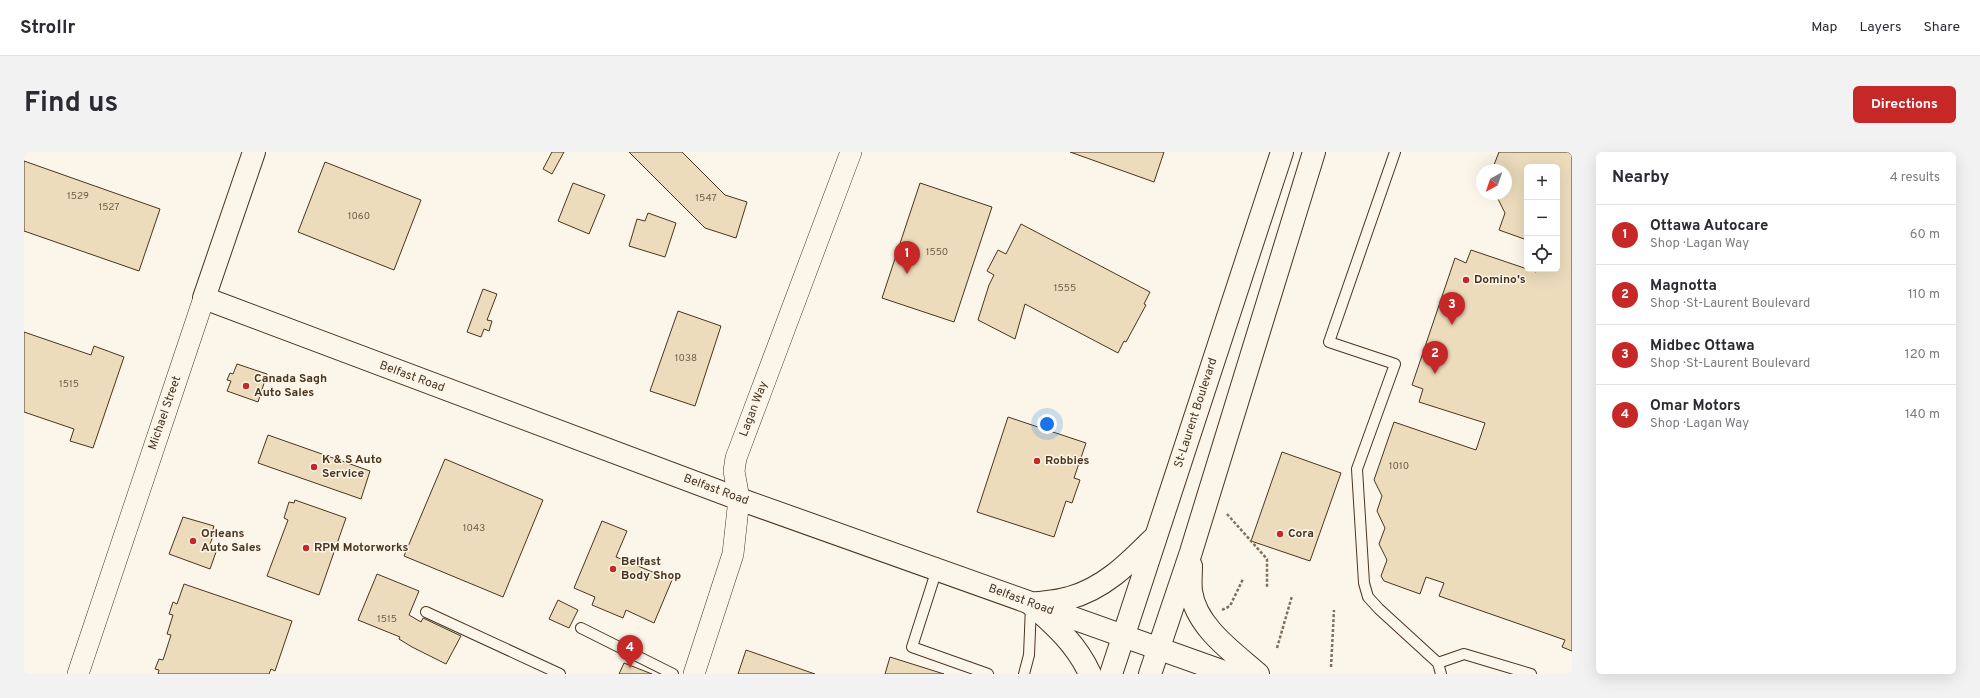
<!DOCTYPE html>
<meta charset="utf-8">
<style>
body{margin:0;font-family:Overpass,sans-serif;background:#f2f2f3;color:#2b2b33}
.controls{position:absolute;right:12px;top:12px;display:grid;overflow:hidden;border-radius:6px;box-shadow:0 4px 16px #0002}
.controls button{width:36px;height:36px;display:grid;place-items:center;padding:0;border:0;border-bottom:1px solid #e1e1e2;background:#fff;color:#2b2b33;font:20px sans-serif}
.compass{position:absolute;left:1452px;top:12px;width:36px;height:36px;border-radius:50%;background:#fff;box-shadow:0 4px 16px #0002;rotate:220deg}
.you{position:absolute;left:1023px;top:272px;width:14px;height:14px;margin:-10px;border:3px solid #fff;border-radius:50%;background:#1a73e8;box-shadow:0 0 0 6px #1a73e833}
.badge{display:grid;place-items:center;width:26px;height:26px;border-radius:50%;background:#c62828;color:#fff;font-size:13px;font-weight:700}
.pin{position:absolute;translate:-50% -33px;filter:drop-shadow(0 1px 2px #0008)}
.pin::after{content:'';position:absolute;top:21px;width:14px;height:12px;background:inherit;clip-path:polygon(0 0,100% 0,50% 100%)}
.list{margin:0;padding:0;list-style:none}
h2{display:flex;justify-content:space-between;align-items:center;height:52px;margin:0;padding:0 16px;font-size:17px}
h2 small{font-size:13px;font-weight:400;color:#7c7c81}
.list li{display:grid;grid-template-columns:26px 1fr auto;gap:12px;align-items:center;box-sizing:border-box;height:60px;padding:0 16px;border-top:1px solid #e1e1e2}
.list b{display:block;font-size:15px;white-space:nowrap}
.list p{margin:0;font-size:13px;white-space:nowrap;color:#7c7c81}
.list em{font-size:13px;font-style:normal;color:#7c7c81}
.icon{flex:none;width:22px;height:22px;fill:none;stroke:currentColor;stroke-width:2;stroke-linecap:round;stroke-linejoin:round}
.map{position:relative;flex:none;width:1548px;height:522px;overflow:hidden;border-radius:6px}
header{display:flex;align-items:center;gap:24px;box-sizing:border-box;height:56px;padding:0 20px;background:#fff;border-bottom:1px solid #e1e1e2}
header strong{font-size:19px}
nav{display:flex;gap:22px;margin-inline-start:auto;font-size:14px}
.intro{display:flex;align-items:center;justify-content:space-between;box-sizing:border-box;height:96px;padding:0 24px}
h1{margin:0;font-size:28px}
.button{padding:10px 18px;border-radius:6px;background:#c62828;color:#fff;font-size:14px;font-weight:700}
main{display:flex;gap:24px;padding:0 24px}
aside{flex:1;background:#fff;border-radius:6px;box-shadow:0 4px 16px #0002}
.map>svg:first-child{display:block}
.building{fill:#ecdcbc;stroke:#4a3520}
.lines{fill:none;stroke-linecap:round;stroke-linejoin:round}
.service-casing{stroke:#4a3520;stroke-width:12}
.minor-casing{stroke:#4a3520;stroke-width:22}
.tertiary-casing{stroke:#4a3520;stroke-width:24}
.secondary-casing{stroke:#4a3520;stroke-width:24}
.path{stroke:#7f6f5c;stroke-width:2.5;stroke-dasharray:3 2;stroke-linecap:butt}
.service{stroke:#fbf6e9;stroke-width:10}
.minor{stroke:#fbf6e9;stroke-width:21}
.tertiary{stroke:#fbf6e9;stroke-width:22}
.secondary{stroke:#fbf6e9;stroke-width:22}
.poi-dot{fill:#c62828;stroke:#fbf6e9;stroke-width:1.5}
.labels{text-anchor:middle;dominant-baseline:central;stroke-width:3;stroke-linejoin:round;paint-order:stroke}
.number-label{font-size:10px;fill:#725f47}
.poi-label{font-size:12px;font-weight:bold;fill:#4a3520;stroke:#fbf6e9;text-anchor:start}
.street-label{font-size:12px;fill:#4a3520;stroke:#fbf6e9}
</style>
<header>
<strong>Strollr</strong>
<nav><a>Map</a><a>Layers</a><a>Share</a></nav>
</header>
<div class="intro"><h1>Find us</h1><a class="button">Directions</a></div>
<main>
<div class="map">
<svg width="1548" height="522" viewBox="0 0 1548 522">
<rect width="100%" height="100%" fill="#fbf6e9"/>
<g class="building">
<polygon points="528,0 540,0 528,22 519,17"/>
<polygon points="605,0 658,0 701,43 723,50 712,86 681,76"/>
<polygon points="1046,0 1140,0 1130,30"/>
<polygon points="1475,0 1544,0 1548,3 1548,499 1538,495 1541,488 1415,444 1420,431 1402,425 1396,442 1360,429 1357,424 1363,408 1355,392 1361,376 1353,359 1358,344 1350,328 1370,270 1452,298 1461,271 1395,250 1399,237 1388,233 1431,106 1442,111 1447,98 1512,120 1513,117 1533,117 1533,15 1503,15 1503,88 1475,78 1481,61 1473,45 1464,42 1482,42 1482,18 1468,18"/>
<polygon points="0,9 136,57 115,119 0,79"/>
<polygon points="301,10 397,48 370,118 274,80"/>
<polygon points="549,31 581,43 565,82 534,69"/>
<polygon points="896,31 968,55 930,170 858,146"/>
<polygon points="624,61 652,71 641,105 605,94 613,67 621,69"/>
<polygon points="997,72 1126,140 1120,152 1122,153 1102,190 1100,189 1094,201 1001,152 991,187 954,168 965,133 970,123 963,119 974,98 982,102"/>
<polygon points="459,137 473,142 463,168 468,169 465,179 460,177 457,185 443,180"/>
<polygon points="654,159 697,174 671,254 626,239"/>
<polygon points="0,180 67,203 70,194 100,205 69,296 46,289 50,277 0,260"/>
<polygon points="213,212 243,222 234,250 203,239 207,229 203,228 206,221 209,222"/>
<polygon points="984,265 1062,291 1050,326 1056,328 1048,351 1042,349 1030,385 953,360"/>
<polygon points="244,283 346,319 337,347 234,311"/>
<polygon points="1258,300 1317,321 1286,409 1227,389"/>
<polygon points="421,307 519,348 479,445 380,404"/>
<polygon points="271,348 322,366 295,443 243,424 264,368 260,366 265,350 270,351"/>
<polygon points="159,365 190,374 188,380 190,381 184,398 192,400 186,417 145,402"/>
<polygon points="578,369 603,379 592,405 648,428 630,471 602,458 599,466 568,453 571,445 550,436"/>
<polygon points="353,422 395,439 385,463 397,470 399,466 437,484 422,512 388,495 375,487 376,485 334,468"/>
<polygon points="160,432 268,469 251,519 247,517 245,522 134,522 135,518 131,517 135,507 139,508 147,483 143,482 149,463 145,462 149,450 153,452"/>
<polygon points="534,448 554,458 545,476 525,467"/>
<polygon points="722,498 791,522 714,522"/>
<polygon points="866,505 920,522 861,522"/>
<polygon points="600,511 628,522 595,522"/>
</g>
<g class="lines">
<g class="service-casing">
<g id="service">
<polyline points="1371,0 1305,190 1371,212 1333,317 1340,431 1344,445 1355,457 1414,511 1417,522"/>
<polyline points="913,417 888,495 964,522"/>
<polyline points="402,460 536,522"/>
<polyline points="557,476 649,522"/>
<polyline points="1414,511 1440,502 1507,522"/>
<polyline points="1000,522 1005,503 1007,454"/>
</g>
</g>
<g class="minor-casing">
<g id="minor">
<polyline points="54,522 180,146"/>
<polyline points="670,522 709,402 715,347 710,319 712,306 827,0"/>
</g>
</g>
<g class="tertiary-casing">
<polyline id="tertiary" points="230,0 180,146 715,347 1206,522"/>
</g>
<g class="secondary-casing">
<g id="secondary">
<path d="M1167,414C1167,422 1166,431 1167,439C1172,475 1209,500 1234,522"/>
<path d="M1007,452C1020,450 1033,450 1045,446C1079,437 1104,412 1128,388"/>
<path d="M1007,452C1031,473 1053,493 1066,522"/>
<polyline points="1087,522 1258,0"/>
<polyline points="1126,522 1167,400 1290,0"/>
</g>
</g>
<g class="path">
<polyline points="1203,362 1243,407 1243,435"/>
<polyline points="1198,458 1206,454 1219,427"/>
<polyline points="1253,496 1268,444"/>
<polyline points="1307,515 1310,458"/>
</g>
<use href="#service" class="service"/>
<use href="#minor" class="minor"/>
<use href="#tertiary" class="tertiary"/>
<use href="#secondary" class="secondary"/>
</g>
<g class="poi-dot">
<circle cx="1442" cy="128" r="4"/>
<circle cx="222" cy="234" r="4"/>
<circle cx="1013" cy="309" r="4"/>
<circle cx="290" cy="315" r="4"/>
<circle cx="1256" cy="382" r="4"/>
<circle cx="169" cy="389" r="4"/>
<circle cx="282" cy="396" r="4"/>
<circle cx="589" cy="417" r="4"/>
</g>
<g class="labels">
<g class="number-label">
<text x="54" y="44">1529</text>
<text x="682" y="46">1547</text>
<text x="85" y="55">1527</text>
<text x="335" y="64">1060</text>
<text x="913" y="100">1550</text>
<text x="1041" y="136">1555</text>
<text x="662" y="206">1038</text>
<text x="45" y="232">1515</text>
<text x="1375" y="314">1010</text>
<text x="450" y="376">1043</text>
<text x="363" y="467">1515</text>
</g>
<g class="poi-label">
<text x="1450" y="128">Domino's</text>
<text x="230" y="227">Canada Sagh<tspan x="230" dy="14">Auto Sales</tspan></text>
<text x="298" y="308">K &amp; S Auto<tspan x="298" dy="14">Service</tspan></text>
<text x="1021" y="309">Robbies</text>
<text x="177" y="382">Orleans<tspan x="177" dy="14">Auto Sales</tspan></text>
<text x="1264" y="382">Cora</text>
<text x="290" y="396">RPM Motorworks</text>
<text x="597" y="410">Belfast<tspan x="597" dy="14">Body Shop</tspan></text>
</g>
<g class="street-label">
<text transform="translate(388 225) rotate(20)">Belfast Road</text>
<text transform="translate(730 257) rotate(-69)">Lagan Way</text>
<text transform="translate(141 261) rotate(-71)">Michael Street</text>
<text transform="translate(1172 261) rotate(-72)">St-Laurent Boulevard</text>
<text transform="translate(692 338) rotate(20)">Belfast Road</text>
<text transform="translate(997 448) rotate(20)">Belfast Road</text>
</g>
</g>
</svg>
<div class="controls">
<button>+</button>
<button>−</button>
<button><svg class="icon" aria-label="locate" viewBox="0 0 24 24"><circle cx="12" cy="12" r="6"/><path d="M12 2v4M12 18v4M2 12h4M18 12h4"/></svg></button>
</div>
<svg class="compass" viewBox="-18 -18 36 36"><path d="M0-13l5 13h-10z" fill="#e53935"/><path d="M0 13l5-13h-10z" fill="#7c7c81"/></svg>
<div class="you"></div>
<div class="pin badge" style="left:883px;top:122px">1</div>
<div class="pin badge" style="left:1411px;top:222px">2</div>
<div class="pin badge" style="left:1428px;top:173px">3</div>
<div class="pin badge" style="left:606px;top:516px">4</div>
</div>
<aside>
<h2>Nearby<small>4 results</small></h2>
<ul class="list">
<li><span class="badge">1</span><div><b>Ottawa Autocare</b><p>Shop · Lagan Way</p></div><em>60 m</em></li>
<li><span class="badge">2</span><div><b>Magnotta</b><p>Shop · St-Laurent Boulevard</p></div><em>110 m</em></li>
<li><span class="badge">3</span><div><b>Midbec Ottawa</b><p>Shop · St-Laurent Boulevard</p></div><em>120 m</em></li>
<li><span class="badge">4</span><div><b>Omar Motors</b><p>Shop · Lagan Way</p></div><em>140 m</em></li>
</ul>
</aside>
</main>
